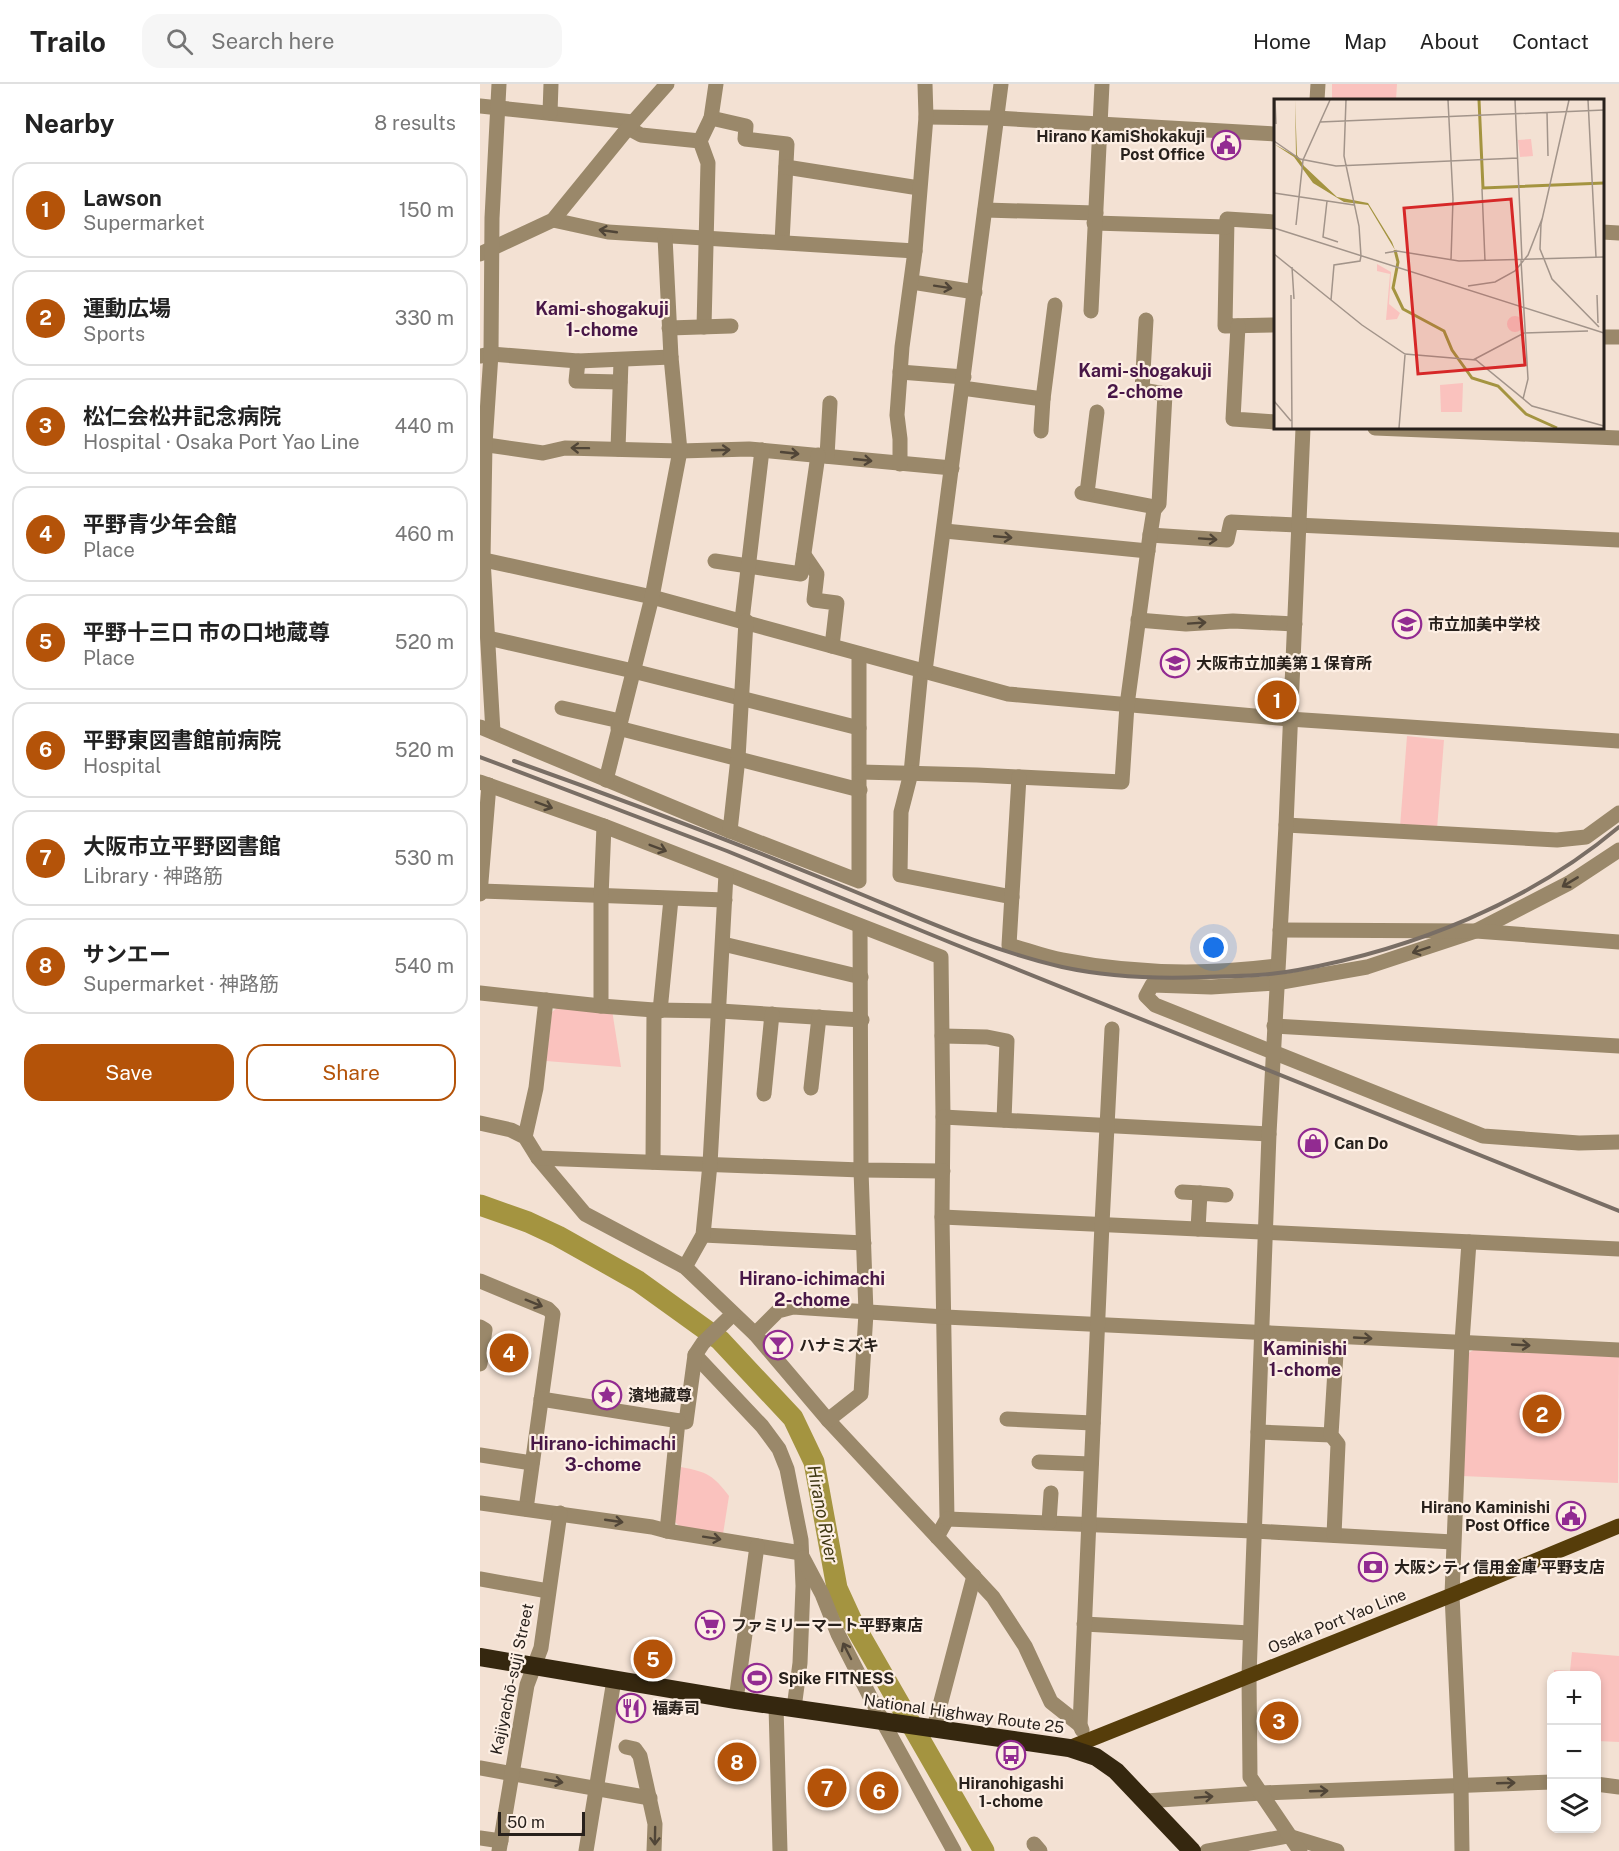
<!DOCTYPE html>
<meta charset="utf-8">
<style>
body{margin:0;font-family:"Public Sans","Noto Sans JP",sans-serif;background:#f6f6f6;color:#222}
.controls{position:absolute;right:18px;bottom:18px;display:grid;overflow:hidden;border-radius:12px;box-shadow:0 3px 9px #0003}
.controls button{width:54px;height:54px;display:grid;place-items:center;padding:0;border:0;border-bottom:2px solid #e0e0e0;background:#fff;color:#222;font:30px sans-serif}
.scale{position:absolute;left:18px;bottom:15px;width:87px;box-sizing:border-box;padding-left:6px;border:3px solid #28211c;border-top:0;font-size:16px;line-height:21px;white-space:nowrap;color:#28211c;-webkit-text-stroke:4px #fdefe4;paint-order:stroke}
.you{position:absolute;left:734px;top:864px;width:21px;height:21px;margin:-15px;border:4px solid #fff;border-radius:50%;background:#1a73e8;box-shadow:0 0 0 9px #1a73e833}
.badge{display:grid;place-items:center;width:39px;height:39px;border-radius:50%;background:#b45309;color:#fff;font-size:20px;font-weight:700}
.pin{position:absolute;translate:-50% -50%;border:3px solid #fff;box-shadow:0 2px 6px #0006}
.list{margin:0;padding:0;list-style:none}
h2{display:flex;justify-content:space-between;align-items:center;height:78px;margin:0;padding:0 24px;font-size:26px}
h2 small{font-size:20px;font-weight:400;color:#767676}
.list li{display:grid;grid-template-columns:39px 1fr auto;gap:18px;align-items:center;box-sizing:border-box;height:96px;margin:0 12px 12px;padding:0 12px;border:2px solid #e0e0e0;border-radius:18px}
.list b{display:block;font-size:22px;white-space:nowrap}
.list p{margin:0;font-size:20px;white-space:nowrap;color:#767676}
.list em{font-size:20px;font-style:normal;color:#767676}
.actions{display:flex;gap:12px;padding:18px 24px}
.actions a{flex:1;padding:14px 0;border:2px solid #b45309;border-radius:18px;text-align:center;font-size:21px;color:#b45309}
.actions .main{background:#b45309;color:#fff}
.icon{flex:none;width:33px;height:33px;fill:none;stroke:currentColor;stroke-width:2;stroke-linecap:round;stroke-linejoin:round}
.map{position:relative;flex:none;width:1139px;height:1767px;overflow:hidden}
header{display:flex;align-items:center;gap:36px;box-sizing:border-box;height:84px;padding:0 30px;background:#fff;border-bottom:2px solid #e0e0e0}
header strong{font-size:28px}
nav{display:flex;gap:33px;margin-inline-start:auto;font-size:21px}
.search{width:420px;height:54px;background:#f6f6f6;display:flex;align-items:center;gap:15px;box-sizing:border-box;padding:0 21px;border-radius:18px;color:#767676;font-size:22px}
main{display:flex}
aside{flex:1;background:#fff}
.map>svg:first-child{display:block}
.green{fill:#fac2be}
.lines{fill:none;stroke-linecap:round;stroke-linejoin:round}
.river{stroke:#a49440;stroke-width:21}
.minor{stroke:#9a886a;stroke-width:15}
.major{stroke:#563d0a;stroke-width:15}
.highway{stroke:#35270f;stroke-width:18}
.rail{stroke:#796e65;stroke-width:4}
.oneway{stroke:#504537}
.labels{text-anchor:middle;dominant-baseline:central;stroke-width:4.5;stroke-linejoin:round;paint-order:stroke}
.poi-label{font-size:16px;font-weight:bold;fill:#28211c;stroke:#fdefe4;text-anchor:start}
.street-label{font-size:16px;fill:#28211c;stroke:#fdefe4}
.neighbourhood-label{font-size:18px;font-weight:bold;fill:#481747;stroke:#fdefe4}
.water-label{font-size:18px;font-style:italic;fill:#3f3813;stroke:#fdefe4}
.inset-river{fill:none;stroke:#a49440;stroke-width:3}
.inset-road{fill:none;stroke:#a2948a;stroke-width:1.5}
.view{fill:#d62828;fill-opacity:0.15;stroke:#d62828;stroke-width:3}
.inset-edge{fill:none;stroke:#28211c;stroke-width:3}
</style>
<header>
<strong>Trailo</strong>
<div class="search"><svg class="icon" aria-label="search" viewBox="0 0 24 24"><circle cx="10" cy="10" r="6"/><path d="M15 15l6 6"/></svg>Search here</div>
<nav><a>Home</a><a>Map</a><a>About</a><a>Contact</a></nav>
</header>
<main>
<aside>
<h2>Nearby<small>8 results</small></h2>
<ul class="list">
<li><span class="badge">1</span><div><b>Lawson</b><p>Supermarket</p></div><em>150 m</em></li>
<li><span class="badge">2</span><div><b>運動広場</b><p>Sports</p></div><em>330 m</em></li>
<li><span class="badge">3</span><div><b>松仁会松井記念病院</b><p>Hospital · Osaka Port Yao Line</p></div><em>440 m</em></li>
<li><span class="badge">4</span><div><b>平野青少年会館</b><p>Place</p></div><em>460 m</em></li>
<li><span class="badge">5</span><div><b>平野十三口 市の口地蔵尊</b><p>Place</p></div><em>520 m</em></li>
<li><span class="badge">6</span><div><b>平野東図書館前病院</b><p>Hospital</p></div><em>520 m</em></li>
<li><span class="badge">7</span><div><b>大阪市立平野図書館</b><p>Library · 神路筋</p></div><em>530 m</em></li>
<li><span class="badge">8</span><div><b>サンエー</b><p>Supermarket · 神路筋</p></div><em>540 m</em></li>
</ul>
<div class="actions"><a class="main">Save</a><a>Share</a></div>
</aside>
<div class="map">
<svg width="1139" height="1767" viewBox="0 0 1139 1767">
<rect width="100%" height="100%" fill="#f3e1d3"/>
<g class="green">
<polygon points="852,0 917,0 916,16 852,16"/>
<polygon points="927,652 964,656 957,745 920,743"/>
<polygon points="77,924 132,926 141,983 66,977 72,928"/>
<polygon points="995,1265 1139,1270 1138,1399 982,1392 987,1270"/>
<path d="M201,1383C227,1388 233,1391 249,1412L243,1450L200,1443L195,1438Z"/>
<polygon points="1092,1568 1139,1572 1139,1658 1117,1657 1116,1592 1074,1591 1074,1586 1090,1587"/>
</g>
<g class="lines">
<polyline class="river" points="0,1121 48,1138 78,1152 158,1197 240,1256 313,1334 334,1378 357,1504 373,1539 504,1767"/>
<g class="minor">
<polyline points="837,16 838,0"/>
<polyline points="0,22 153,38"/>
<polyline points="70,29 71,0"/>
<polyline points="446,33 516,34 795,50"/>
<polyline points="231,34 266,42 265,55 307,60 302,158"/>
<polyline points="148,44 161,51 220,57"/>
<polyline points="306,83 439,104"/>
<polyline points="505,126 616,129"/>
<polyline points="73,136 128,148 435,167"/>
<polyline points="795,138 747,135 745,242 795,241"/>
<polyline points="614,139 746,143"/>
<polyline points="1122,148 1139,149"/>
<polyline points="0,170 73,136 148,44 187,0"/>
<polyline points="432,198 495,208"/>
<polyline points="611,227 622,0"/>
<polyline points="758,242 753,335 795,338"/>
<polyline points="224,243 228,79 220,57 231,34 236,0"/>
<polyline points="189,244 251,242"/>
<polyline points="1122,253 1139,253"/>
<polyline points="0,272 11,270 98,277 191,273"/>
<polyline points="98,277 96,297 140,298"/>
<polyline points="420,288 484,293"/>
<polyline points="482,304 563,315"/>
<polyline points="895,344 1139,354"/>
<polyline points="561,347 563,315 575,221"/>
<polyline points="0,360 63,369 85,364 200,367 269,365 472,384"/>
<polyline points="138,365 141,277"/>
<polyline points="347,372 350,319"/>
<polyline points="420,380 420,355 417,331 422,263 435,167 446,33 445,0"/>
<polyline points="602,409 670,422 674,426"/>
<polyline points="607,409 617,328"/>
<polyline points="465,447 668,467"/>
<polyline points="670,451 747,456 751,438 1139,456"/>
<polyline points="324,471 337,490 334,516 357,519 352,562"/>
<polyline points="0,475 172,513 528,610 809,635 1139,657"/>
<polyline points="235,477 321,490 338,371"/>
<polyline points="262,536 282,366"/>
<polyline points="658,536 706,540 753,537 815,540"/>
<polyline points="8,554 153,587 379,644"/>
<polyline points="441,586 431,689 421,728 420,791 532,813"/>
<polyline points="445,587 521,0"/>
<polyline points="82,624 140,637"/>
<polyline points="0,643 250,747 379,797 379,570"/>
<polyline points="138,644 380,706"/>
<polyline points="13,648 3,475 5,360 11,270 12,134 19,0"/>
<polyline points="380,688 497,691 642,698 647,621 670,451 674,426 679,420 685,310 662,306 666,236"/>
<path d="M539,693L529,861C547,866 565,873 582,876C653,890 726,891 797,882"/>
<polyline points="126,696 172,513 200,367 191,273 185,153"/>
<polyline points="0,698 124,742 461,873 463,1033 462,1133 467,1435 457,1453"/>
<polyline points="806,741 1077,756 1106,753 1139,729"/>
<polyline points="250,747 258,674 266,537"/>
<polyline points="1139,766 1089,799 996,847 887,883 796,899 731,903 672,901 666,912 675,921 1003,1052 1099,1059 1139,1058"/>
<polyline points="0,807 245,816"/>
<polyline points="0,810 9,701"/>
<polyline points="800,846 996,847 1139,858"/>
<polyline points="243,860 381,893"/>
<polyline points="0,909 121,922 174,926 240,927 382,936"/>
<polyline points="121,922 121,813 124,742"/>
<polyline points="180,927 191,815"/>
<polyline points="794,942 1139,962"/>
<polyline points="462,952 507,953 527,957 524,1036"/>
<polyline points="331,1004 339,933"/>
<polyline points="284,1010 292,930"/>
<polyline points="463,1033 789,1050"/>
<polyline points="0,1039 31,1046 45,1053 58,1074 105,1130 205,1183 275,1250 348,1336 513,1513 545,1562 571,1618 600,1641"/>
<polyline points="45,1053 56,1004 66,916"/>
<polyline points="58,1074 381,1086 463,1087"/>
<polyline points="173,1078 174,926"/>
<polyline points="702,1108 720,1109"/>
<polyline points="462,1133 1139,1165"/>
<polyline points="718,1145 720,1109 746,1111"/>
<polyline points="223,1151 384,1159"/>
<polyline points="205,1183 223,1151 230,1080 246,790"/>
<polyline points="0,1197 68,1225 73,1230 46,1425"/>
<polyline points="0,1243 5,1246 0,1280"/>
<polyline points="275,1250 298,1227 313,1223 465,1233 1139,1266"/>
<polyline points="215,1271 282,1342 299,1365 307,1385 321,1456 323,1502 320,1579 314,1624"/>
<polyline points="61,1315 206,1338 215,1271 223,1259 253,1230"/>
<polyline points="527,1335 613,1339"/>
<polyline points="348,1336 381,1310 386,1229 381,1086 380,842"/>
<polyline points="778,1348 851,1351"/>
<polyline points="0,1371 52,1379"/>
<polyline points="559,1378 611,1380"/>
<polyline points="0,1419 172,1443 187,1447 321,1469"/>
<polyline points="467,1435 774,1447 973,1458"/>
<polyline points="569,1438 571,1409"/>
<polyline points="187,1447 198,1337"/>
<polyline points="854,1451 858,1360 851,1351 857,1253"/>
<polyline points="323,1474 342,1510 358,1550 403,1638 474,1767"/>
<polyline points="0,1495 68,1507"/>
<polyline points="604,1540 770,1549"/>
<polyline points="256,1616 277,1462"/>
<polyline points="296,1622 300,1767"/>
<polyline points="454,1644 494,1492"/>
<polyline points="602,1646 600,1641 622,1140 632,945"/>
<polyline points="146,1663 155,1665 160,1672 175,1740 174,1767"/>
<polyline points="0,1684 170,1714"/>
<polyline points="1116,1700 1139,1703"/>
<polyline points="666,1717 781,1709 1072,1698"/>
<polyline points="0,1754 21,1757"/>
<polyline points="554,1760 560,1767"/>
<polyline points="19,1767 47,1601 61,1564 80,1429"/>
<polyline points="106,1767 134,1596"/>
<polyline points="727,1767 808,1752 857,1767"/>
<polyline points="820,1767 770,1693 769,1592 789,1050 806,741 823,344"/>
<polyline points="982,1767 981,1701 972,1511 982,1258 989,1158"/>
</g>
<polyline class="major" points="589,1664 972,1511 1139,1442"/>
<polyline class="highway" points="0,1573 256,1616 589,1664 616,1673 636,1687 712,1767"/>
<g class="rail">
<polyline points="0,673 247,767 474,860 1139,1127"/>
<path d="M34,677C138,714 241,753 344,795C422,826 500,864 582,883C628,893 677,895 724,893C755,892 787,892 818,886C933,865 1049,819 1139,743"/>
</g>
</g>
<defs><path id="oneway-shaft" d="M-6 0H5M1.5-3L5.5 0L1.5 3" fill="none" stroke-width="1.6" stroke-linecap="round" stroke-linejoin="round" transform="scale(1.5)"/></defs>
<g class="oneway">
<use href="#oneway-shaft" transform="translate(128 147) rotate(-172)"/>
<use href="#oneway-shaft" transform="translate(463 203) rotate(9)"/>
<use href="#oneway-shaft" transform="translate(100 364) rotate(-179)"/>
<use href="#oneway-shaft" transform="translate(241 366) rotate(-2)"/>
<use href="#oneway-shaft" transform="translate(310 369) rotate(6)"/>
<use href="#oneway-shaft" transform="translate(383 376) rotate(6)"/>
<use href="#oneway-shaft" transform="translate(523 453) rotate(5)"/>
<use href="#oneway-shaft" transform="translate(728 455) rotate(4)"/>
<use href="#oneway-shaft" transform="translate(717 539) rotate(-4)"/>
<use href="#oneway-shaft" transform="translate(64 721) rotate(20)"/>
<use href="#oneway-shaft" transform="translate(178 764) rotate(21)"/>
<use href="#oneway-shaft" transform="translate(1090 798) rotate(149)"/>
<use href="#oneway-shaft" transform="translate(941 866) rotate(162)"/>
<use href="#oneway-shaft" transform="translate(54 1219) rotate(22)"/>
<use href="#oneway-shaft" transform="translate(883 1254) rotate(3)"/>
<use href="#oneway-shaft" transform="translate(1041 1261) rotate(3)"/>
<use href="#oneway-shaft" transform="translate(134 1437) rotate(8)"/>
<use href="#oneway-shaft" transform="translate(232 1454) rotate(9)"/>
<use href="#oneway-shaft" transform="translate(367 1567) rotate(-117)"/>
<use href="#oneway-shaft" transform="translate(74 1697) rotate(10)"/>
<use href="#oneway-shaft" transform="translate(1026 1699) rotate(-2)"/>
<use href="#oneway-shaft" transform="translate(839 1707) rotate(-2)"/>
<use href="#oneway-shaft" transform="translate(724 1713) rotate(-4)"/>
<use href="#oneway-shaft" transform="translate(175 1752) rotate(91)"/>
</g>
<defs>
<g id="civic-ring" transform="scale(1.5)"><circle r="9.5" fill="#fdefe4" stroke="#922b91" stroke-width="1.5"/><path d="M-.6-6.5H3V-4.5H.6V-3L4-1V1h2V6H-6V1h2V-1L-.6-3ZM-1.2 2.5V6h2.4V2.5Z" fill="#922b91"/></g>
<g id="school-ring" transform="scale(1.5)"><circle r="9.5" fill="#fdefe4" stroke="#922b91" stroke-width="1.5"/><path d="M0-5L7-2L0 1L-7-2ZM-4 1L0 2.5L4 1V4Q0 6-4 4Z" fill="#922b91"/></g>
<g id="shop-ring" transform="scale(1.5)"><circle r="9.5" fill="#fdefe4" stroke="#922b91" stroke-width="1.5"/><path d="M-5-2.5h2.3a2.7 3.5 0 0 1 5.4 0H5L5.5 6h-11ZM-1.5-2.5h3a1.5 2.3 0 0 0-3 0Z" fill="#922b91"/></g>
<g id="bar-ring" transform="scale(1.5)"><circle r="9.5" fill="#fdefe4" stroke="#922b91" stroke-width="1.5"/><path d="M-6-5H6L.8 .8V4.5H3.5V6h-7V4.5H-.8V.8Z" fill="#922b91"/></g>
<g id="sight-ring" transform="scale(1.5)"><circle r="9.5" fill="#fdefe4" stroke="#922b91" stroke-width="1.5"/><path d="M0-6L1.8-2.2L6-1.7L2.9 1.2L3.7 5.4L0 3.3L-3.7 5.4L-2.9 1.2L-6-1.7L-1.8-2.2Z" fill="#922b91"/></g>
<g id="bank-ring" transform="scale(1.5)"><circle r="9.5" fill="#fdefe4" stroke="#922b91" stroke-width="1.5"/><path d="M-6-4H6V4H-6ZM0-2.3a2.3 2.3 0 1 0 0 4.6a2.3 2.3 0 1 0 0-4.6Z" fill="#922b91"/></g>
<g id="supermarket-ring" transform="scale(1.5)"><circle r="9.5" fill="#fdefe4" stroke="#922b91" stroke-width="1.5"/><path d="M-6-5.5h2.5l.6 2H6L4.5 2H-2.5L-4.4-4H-6ZM-1.5 3.2a1.3 1.3 0 1 0 .1 0ZM3 3.2a1.3 1.3 0 1 0 .1 0Z" fill="#922b91"/></g>
<g id="stadium-ring" transform="scale(1.5)"><circle r="9.5" fill="#fdefe4" stroke="#922b91" stroke-width="1.5"/><path d="M0-5a6.5 5 0 1 0 0 10a6.5 5 0 1 0 0-10ZM-3.5-1.8h7v3.6h-7Z" fill="#922b91"/></g>
<g id="restaurant-ring" transform="scale(1.5)"><circle r="9.5" fill="#fdefe4" stroke="#922b91" stroke-width="1.5"/><path d="M-5-6h1v4h1v-4h1v4h1v-4h1v5L-1.5 .5V6h-2V.5L-5-1ZM5-6V6H3V1.5H1.5Q1.5-4 5-6Z" fill="#922b91"/></g>
<g id="bus-ring" transform="scale(1.5)"><circle r="9.5" fill="#fdefe4" stroke="#922b91" stroke-width="1.5"/><path d="M-5-6H5V4H4V6H2V4H-2V6H-4V4H-5ZM-3.5-4V0h7V-4ZM-3.5 1.2v1.5H-2V1.2ZM2 1.2v1.5H3.5V1.2Z" fill="#922b91"/></g>
</defs>
<g fill-rule="evenodd">
<use href="#civic-ring" x="746" y="61"/>
<use href="#school-ring" x="927" y="540"/>
<use href="#school-ring" x="695" y="579"/>
<use href="#shop-ring" x="833" y="1059"/>
<use href="#bar-ring" x="298" y="1261"/>
<use href="#sight-ring" x="127" y="1311"/>
<use href="#civic-ring" x="1091" y="1432"/>
<use href="#bank-ring" x="893" y="1483"/>
<use href="#supermarket-ring" x="230" y="1541"/>
<use href="#stadium-ring" x="277" y="1594"/>
<use href="#restaurant-ring" x="151" y="1624"/>
<use href="#bus-ring" x="531" y="1671"/>
</g>
<g class="labels">
<g class="poi-label">
<text x="725" y="52" text-anchor="end">Hirano KamiShokakuji<tspan x="725" dy="18">Post Office</tspan></text>
<text x="948" y="540">市立加美中学校</text>
<text x="716" y="579">大阪市立加美第１保育所</text>
<text x="854" y="1059">Can Do</text>
<text x="319" y="1261">ハナミズキ</text>
<text x="148" y="1311">濱地藏尊</text>
<text x="1070" y="1423" text-anchor="end">Hirano Kaminishi<tspan x="1070" dy="18">Post Office</tspan></text>
<text x="914" y="1483">大阪シティ信用金庫 平野支店</text>
<text x="251" y="1541">ファミリーマート平野東店</text>
<text x="298" y="1594">Spike FITNESS</text>
<text x="172" y="1624">福寿司</text>
<text x="531" y="1699" text-anchor="middle">Hiranohigashi<tspan x="531" dy="18">1-chome</tspan></text>
</g>
<g class="street-label">
<text transform="translate(857 1537) rotate(-22)">Osaka Port Yao Line</text>
<text transform="translate(32 1595) rotate(-78)">Kajiyachō-suji Street</text>
<text transform="translate(484 1630) rotate(8)">National Highway Route 25</text>
</g>
<g class="neighbourhood-label">
<text x="122" y="224">Kami-shogakuji<tspan x="122" dy="21">1-chome</tspan></text>
<text x="665" y="286">Kami-shogakuji<tspan x="665" dy="21">2-chome</tspan></text>
<text x="332" y="1194">Hirano-ichimachi<tspan x="332" dy="21">2-chome</tspan></text>
<text x="825" y="1264">Kaminishi<tspan x="825" dy="21">1-chome</tspan></text>
<text x="123" y="1359">Hirano-ichimachi<tspan x="123" dy="21">3-chome</tspan></text>
</g>
<g class="water-label">
<text transform="translate(343 1430) rotate(79)">Hirano River</text>
</g>
</g>
<g transform="translate(794 15)">
<rect width="330" height="330" fill="#f3e1d3"/>
<path d="M257,40L259,57L246,58L244,41ZM103,165L117,173L115,205L126,214L123,220L112,221L116,175L103,172ZM233 225a8 8 0 1 1 16 0a8 8 0 1 1-16 0ZM189,284L188,313H167L166,286Z" fill="#fac2be"/>
<path d="M21,1L23,56L30,67L63,98L94,104L118,143L121,151L94,106L70,103L39,84L20,58L0,45L22,57Z" fill="#a49440"/>
<path class="inset-river" d="M205,1L209,89L330,84M121,151L124,163L119,189L129,210L170,232L178,251L198,279L224,287L252,315L283,329"/>
<path class="inset-road" d="M1,1L2,25M174,1L179,100L177,161M241,1L248,161M295,1L267,125L266,150L278,180L325,228M314,1L322,158M273,13L274,57M46,23L330,11M0,42L26,60L62,67L244,59M208,90L211,162M0,94L80,106M53,102L49,138L64,143M22,126L29,61L56,1M0,129L330,234M111,154L123,152L185,162L330,158M0,155L88,226L131,255L202,261L258,307L330,327M247,161L254,280L249,300M18,168L20,200M194,187L221,183L241,172L254,156L268,120M17,196L18,329M323,196L324,224M57,201L60,166L86,162L87,157L85,127L70,57L72,1M199,261L250,234L314,232M0,302L17,322M125,329L131,256"/>
<path class="view" d="M237,100L251,266L144,275L130,109Z"/>
<rect width="330" height="330" class="inset-edge"/>
</g>
</svg>
<div class="controls">
<button>+</button>
<button>−</button>
<button><svg class="icon" aria-label="layers" viewBox="0 0 24 24"><path d="M12 4l9 5-9 5-9-5zM3 14l9 5 9-5"/></svg></button>
</div>
<div class="scale">50 m</div>
<div class="you"></div>
<div class="pin badge" style="left:797px;top:616px">1</div>
<div class="pin badge" style="left:1062px;top:1330px">2</div>
<div class="pin badge" style="left:799px;top:1637px">3</div>
<div class="pin badge" style="left:29px;top:1269px">4</div>
<div class="pin badge" style="left:173px;top:1575px">5</div>
<div class="pin badge" style="left:399px;top:1707px">6</div>
<div class="pin badge" style="left:347px;top:1704px">7</div>
<div class="pin badge" style="left:257px;top:1678px">8</div>
</div>
</main>
